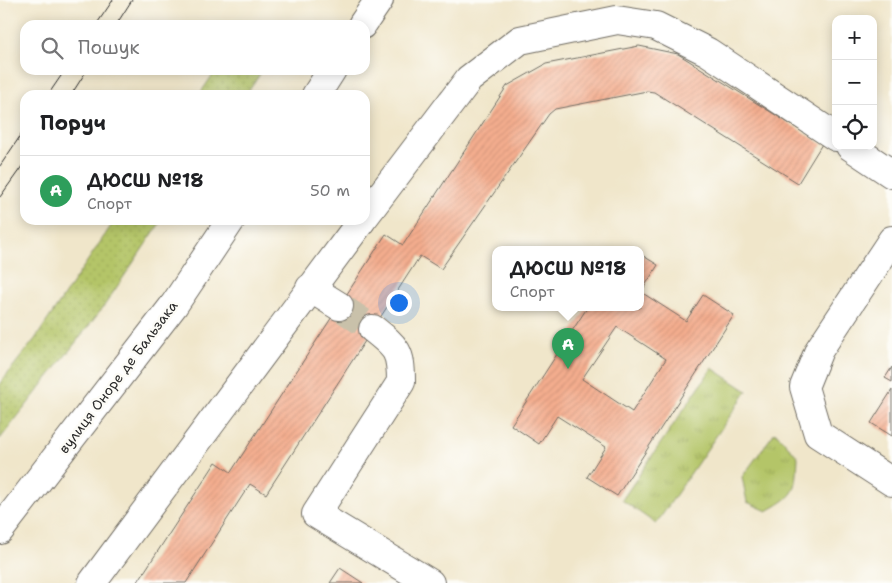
<!DOCTYPE html>
<html lang="uk">
<meta charset="utf-8">
<style>
body{margin:0;font-family:"Shantell Sans",sans-serif;background:#f6f6f6;color:#202124}
.controls{position:absolute;right:15px;top:15px;display:grid;overflow:hidden;border-radius:10px;box-shadow:0 2px 12px #0003}
.controls button{width:45px;height:45px;display:grid;place-items:center;padding:0;border:0;border-bottom:1px solid #e0e0e0;background:#fff;color:#202124;font:25px sans-serif}
.you{position:absolute;left:398px;top:302px;width:18px;height:18px;margin:-12px;border:4px solid #fff;border-radius:50%;background:#1a73e8;box-shadow:0 0 0 8px #1a73e833}
.badge{display:grid;place-items:center;width:32px;height:32px;border-radius:50%;background:#db2777;color:#fff;font-size:16px;font-weight:700}
.pin{position:absolute;translate:-50% -41px;filter:drop-shadow(0 1px 2px #0008)}
.pin::after{content:'';position:absolute;top:26px;width:18px;height:15px;background:inherit;clip-path:polygon(0 0,100% 0,50% 100%)}
.popup{position:absolute;left:492px;top:246px;width:152px;height:65px;box-sizing:border-box;display:grid;place-content:center;border-radius:10px;background:#fff;filter:drop-shadow(0 1px 4px #0005);font-size:16px;white-space:nowrap;color:#757577}
.popup b{font-size:19px;color:#202124}
.popup::after{content:'';position:absolute;left:50%;top:100%;margin-left:-10px;border:10px solid transparent;border-top-color:#fff}
.list{margin:0;padding:0;list-style:none}
h2{display:flex;justify-content:space-between;align-items:center;height:65px;margin:0;padding:0 20px;font-size:21px}
h2 small{font-size:16px;font-weight:400;color:#757577}
.list li{display:grid;grid-template-columns:32px 1fr auto;gap:15px;align-items:center;box-sizing:border-box;height:70px;padding:0 20px;border-top:1px solid #e0e0e0}
.list b{display:block;font-size:19px;white-space:nowrap}
.list p{margin:0;font-size:16px;white-space:nowrap;color:#757577}
.list em{font-size:16px;font-style:normal;color:#757577}
.icon{flex:none;width:28px;height:28px;fill:none;stroke:currentColor;stroke-width:2;stroke-linecap:round;stroke-linejoin:round}
.map{position:relative;flex:none;width:892px;height:583px;overflow:hidden}
.search{position:absolute;background:#fff;box-shadow:0 2px 12px #0003;left:20px;top:20px;width:350px;height:55px;display:flex;align-items:center;gap:12px;box-sizing:border-box;padding:0 18px;border-radius:15px;color:#757577;font-size:19px}
.panel{position:absolute;background:#fff;box-shadow:0 2px 12px #0003;left:20px;top:90px;width:350px;height:135px;border-radius:15px}
.map>svg:first-child{display:block}
.grass{fill:url(#grass-dots);stroke:#70784a}
.park{fill:url(#park-tufts);stroke:#70784a}
.building{fill:url(#building-hatch);fill-rule:evenodd}
.lines{fill:none;stroke-linecap:round;stroke-linejoin:round}
.minor-tunnel{stroke:#c9c1aa;stroke-width:28;stroke-dasharray:28 14;stroke-linecap:butt}
.minor-casing{stroke:#706c63;stroke-width:30}
.minor{stroke:#fff;stroke-width:28}
.tram{stroke:#2b2b2b;stroke-width:1}
.labels{text-anchor:middle;dominant-baseline:central;stroke-width:5;stroke-linejoin:round;paint-order:stroke}
.street-label{font-size:14px;fill:#2b2b2b;stroke:#fdfcf7}
</style>
<div class="map">
<svg width="892" height="583" viewBox="0 0 892 583">
<defs>
<pattern id="grass-dots" width="8" height="8" patternUnits="userSpaceOnUse" patternTransform="scale(1.25)"><rect width="8" height="8" fill="#b4c568"/><path d="M2 2h.1M6 6h.1" fill="none" stroke="#9ba95a" stroke-width="1.8" stroke-linecap="round"/></pattern>
<pattern id="park-tufts" width="24" height="20" patternUnits="userSpaceOnUse" patternTransform="scale(1.25)"><rect width="24" height="20" fill="#b4c568"/><path d="M3 7l-1-3M5 7V3M7 7l1-3M15 17l-1-3M17 17v-4M19 17l1-3" fill="none" stroke="#9ba95a"/></pattern>
<pattern id="building-hatch" width="6" height="6" patternUnits="userSpaceOnUse" patternTransform="scale(1.25)"><rect width="6" height="6" fill="#f4ad8e"/><path d="M-1 1l2-2M0 6l6-6M5 7l2-2" fill="none" stroke="#d1957b"/></pattern>
</defs>
<rect width="100%" height="100%" fill="#fdfcf7"/>
<filter id="ink" filterUnits="userSpaceOnUse"><feTurbulence type="fractalNoise" baseFrequency=".02" numOctaves="2"/><feDisplacementMap in="SourceGraphic" scale="10" xChannelSelector="R" yChannelSelector="G"/><feConvolveMatrix kernelMatrix="1 2 1 2 8 2 1 2 1" color-interpolation-filters="sRGB"/></filter>
<filter id="wash" filterUnits="userSpaceOnUse"><feTurbulence type="fractalNoise" baseFrequency=".0096" numOctaves="4" result="noise"/><feDisplacementMap in="SourceGraphic" scale="20" xChannelSelector="R" yChannelSelector="G"/><feGaussianBlur stdDeviation="1.12" result="paint"/><feColorMatrix in="noise" values="0 0 0 0 0 0 0 0 0 0 0 0 0 0 0 0 0 1.4 0 .05"/><feComposite in="paint" operator="in"/></filter>
<g filter="url(#wash)">
<rect width="100%" height="100%" fill="#f0e6ca"/>
<g class="grass">
<polygon points="216,70 262,70 262,71 246,95 199,95"/>
<polygon points="115,220 162,220 102,309 0,439 0,383 35,339"/>
</g>
<g class="park">
<polygon points="712,368 747,391 656,524 622,500"/>
<path d="M775,432L798,457C796,491 798,494 767,511L747,502L742,477Z"/>
</g>
<g id="blocks">
<g class="building">
<polygon points="639,46 678,54 822,144 798,183 654,92 647,91 555,109 549,114 441,269 420,256 266,494 250,484 186,583 137,583 216,462 231,472 386,234 403,245 507,86 546,64"/>
<path d="M640,254L658,265L641,292L686,321L703,295L734,315L617,496L587,477L606,447L557,416L539,444L511,425L587,308H640ZM617,327L666,359L632,412L582,379Z"/>
<polygon points="892,367 892,382 885,378"/>
<polygon points="892,390 892,436 871,423"/>
<polygon points="340,568 363,583 330,583"/>
</g>
</g>
</g>
<g filter="url(#ink)">
<use href="#blocks" fill-opacity="0" stroke="#706c63" stroke-width="1"/>
<g class="lines">
<polyline class="minor-tunnel" points="339,306 373,329"/>
<g class="minor-casing">
<g id="minor">
<polyline points="362,25 379,0"/>
<polyline points="316,95 332,70"/>
<polyline points="850,146 892,174"/>
<polyline points="365,216 469,79 520,40 617,20 656,26 708,52 836,137"/>
<polyline points="892,240 819,350 804,387 818,434 892,482"/>
<polyline points="310,288 339,306"/>
<path d="M373,329C397,348 401,351 401,382L316,514L430,583"/>
<polyline points="0,530 174,305 231,220"/>
<polyline points="92,583 362,220"/>
</g>
</g>
<use href="#minor" class="minor"/>
<g class="tram">
<polyline points="96,25 113,0"/>
<polyline points="116,25 132,0"/>
<polyline points="48,95 65,70"/>
<polyline points="71,95 87,70"/>
<polyline points="0,166 25,129"/>
<polyline points="0,197 25,162"/>
</g>
</g>
</g>
<g class="labels">
<g class="street-label">
<text transform="translate(118 377) rotate(-53)">вулиця Оноре де Бальзака</text>
</g>
</g>
</svg>
<div class="controls">
<button>+</button>
<button>−</button>
<button><svg class="icon" aria-label="locate" viewBox="0 0 24 24"><circle cx="12" cy="12" r="6"/><path d="M12 2v4M12 18v4M2 12h4M18 12h4"/></svg></button>
</div>
<div class="you"></div>
<div class="pin badge" style="left:568px;top:369px;background:#2e9e5b">A</div>
<div class="popup"><b>ДЮСШ №18</b>Спорт</div>
<div class="search"><svg class="icon" aria-label="search" viewBox="0 0 24 24"><circle cx="10" cy="10" r="6"/><path d="M15 15l6 6"/></svg>Пошук</div>
<section class="panel">
<h2>Поруч<small></small></h2>
<ul class="list">
<li><span class="badge" style="background:#2e9e5b">A</span><div><b>ДЮСШ №18</b><p>Спорт</p></div><em>50 m</em></li>
</ul>
</section>
</div>
